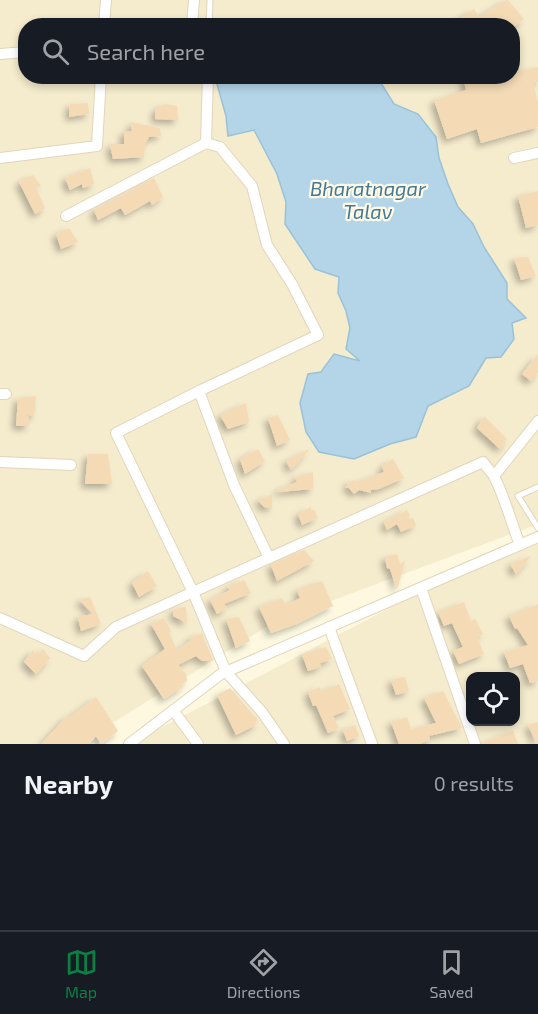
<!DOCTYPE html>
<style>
body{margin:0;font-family:"Exo 2",sans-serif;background:#20242c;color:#f1f3f6}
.controls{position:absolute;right:18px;bottom:18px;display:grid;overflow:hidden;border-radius:12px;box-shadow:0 3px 9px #0003}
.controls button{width:54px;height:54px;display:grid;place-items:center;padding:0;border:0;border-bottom:2px solid #363941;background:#171b24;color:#f1f3f6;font:30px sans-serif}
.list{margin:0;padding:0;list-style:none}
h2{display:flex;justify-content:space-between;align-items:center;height:78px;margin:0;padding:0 24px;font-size:26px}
h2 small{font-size:20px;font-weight:400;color:#9ea1a6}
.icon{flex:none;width:33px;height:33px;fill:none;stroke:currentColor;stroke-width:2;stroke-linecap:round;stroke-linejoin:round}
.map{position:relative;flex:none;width:538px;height:744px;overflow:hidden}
.search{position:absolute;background:#171b24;box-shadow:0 3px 9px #0003;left:18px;right:18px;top:18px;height:66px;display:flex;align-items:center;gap:15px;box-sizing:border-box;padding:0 21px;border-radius:24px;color:#9ea1a6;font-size:22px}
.sheet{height:186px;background:#171b24}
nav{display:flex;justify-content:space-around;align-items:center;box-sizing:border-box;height:84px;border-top:2px solid #363941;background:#171b24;font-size:16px;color:#9ea1a6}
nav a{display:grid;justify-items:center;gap:3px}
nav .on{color:#0b8043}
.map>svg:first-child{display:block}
.residential{fill:#f5ebcd;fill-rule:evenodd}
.water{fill:#b3d5e7;stroke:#99c2d9;stroke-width:1.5}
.building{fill:#f4dbb6;filter:url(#shadow)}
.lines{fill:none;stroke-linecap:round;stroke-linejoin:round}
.service-casing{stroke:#e1d5bb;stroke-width:7}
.minor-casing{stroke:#e1d5bb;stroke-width:12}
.service{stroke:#fff;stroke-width:5}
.minor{stroke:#fff;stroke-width:10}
.labels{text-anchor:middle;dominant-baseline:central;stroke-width:4.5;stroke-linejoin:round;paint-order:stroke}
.water-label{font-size:20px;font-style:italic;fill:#447997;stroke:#fffae6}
</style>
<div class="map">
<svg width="538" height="744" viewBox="0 0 538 744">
<defs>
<filter id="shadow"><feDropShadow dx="-4" dy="4" stdDeviation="3" flood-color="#0004"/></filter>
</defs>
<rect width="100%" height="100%" fill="#fdf8df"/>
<g class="residential">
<path d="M0,0H538V524L274,622L79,744H0ZM26,26H512V76H26Z"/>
<path d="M538,530V744H130L302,654ZM470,676H516V722H470Z"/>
</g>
<polygon class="water" points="224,77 372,77 381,83 394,104 418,114 436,137 439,158 448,184 458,207 473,224 484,247 507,283 507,299 526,318 512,323 514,339 501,357 486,358 469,386 428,406 416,437 390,444 354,459 319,452 306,432 300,403 308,374 321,372 334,354 360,361 346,349 350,328 346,311 338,293 339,277 315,269 285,224 286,202 277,174 254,130 228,136 226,116 217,84"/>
<g class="building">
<polygon points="506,0 508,0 524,19 515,26 448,26 474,9 479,17"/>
<polygon points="514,52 520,71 538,67 538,82 533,83 538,102 538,127 481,143 477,129 447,139 434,100 466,90 463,76 513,76"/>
<polygon points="88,103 89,114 69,117 70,104"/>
<polygon points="165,104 177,106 178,120 155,119 156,109"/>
<polygon points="131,122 160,128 161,136 149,137 145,144 144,157 113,159 110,144 124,144 124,131 132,131"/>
<polygon points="90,168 94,184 83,188 82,184 70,190 65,178"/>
<polygon points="33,175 41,186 36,188 45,208 35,214 19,182"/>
<polygon points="154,178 163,197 152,205 150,201 125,215 121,208 98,220 94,210"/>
<polygon points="538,191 538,225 526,228 518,196"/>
<polygon points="69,228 78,242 61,249 56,234"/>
<polygon points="528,257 536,276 521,280 514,258"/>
<polygon points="538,354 538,372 531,381 522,374"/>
<polygon points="36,396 34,416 28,415 29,426 16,426 18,398"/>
<polygon points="246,403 249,422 228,429 220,415"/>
<polygon points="278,415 290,440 277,446 268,418"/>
<polygon points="484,416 507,439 500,449 477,428"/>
<polygon points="258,449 265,461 245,474 240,459"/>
<polygon points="309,449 309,450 291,470 286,461"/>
<polygon points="88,454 108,454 112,484 85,484"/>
<polygon points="393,459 404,478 379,489 371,490 371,493 359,490 354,494 349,488 345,487 348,486 347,483 354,480 357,482 384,472 382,466"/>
<polygon points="313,472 313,489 278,492 277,490 297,482 295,477"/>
<polygon points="272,494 272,508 264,507 258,500"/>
<polygon points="311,507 311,510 315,510 317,518 302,525 298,514"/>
<polygon points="407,510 410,515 405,520 413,518 416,525 401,532 397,524 387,530 384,522"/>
<polygon points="304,550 314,561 277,581 271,565"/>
<polygon points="397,554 400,564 405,561 397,590 390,569 387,568 385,557"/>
<polygon points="531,556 516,574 510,564"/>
<polygon points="148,571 157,586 139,597 132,583"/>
<polygon points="244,580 251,593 224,604 227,608 217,614 210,600 230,590 227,587"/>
<polygon points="322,581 333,606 297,624 271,633 259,607 282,598 286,605 300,598 297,590"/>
<polygon points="90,597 101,624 81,631 78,617 93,614 79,600"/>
<polygon points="464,602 471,621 475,619 483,634 477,637 484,654 459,664 453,651 463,647 452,623 444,626 438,612"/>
<polygon points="538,604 538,681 530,683 523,664 510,668 504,652 528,645 517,628 515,629 509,616"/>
<polygon points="186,607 187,623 173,616 174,609"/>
<polygon points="239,617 250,641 236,648 226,619"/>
<polygon points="164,618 171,631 169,633 177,650 191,640 190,638 202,633 213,661 202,661 196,656 178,665 186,674 187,681 181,685 183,687 164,699 142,666 165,649 151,624"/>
<polygon points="326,647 332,659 320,663 321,667 308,671 302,654"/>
<polygon points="43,649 50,658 36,674 24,662 33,650 37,655"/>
<polygon points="405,677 409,691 396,695 391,680"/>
<polygon points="339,684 350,709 333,716 339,728 328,733 316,705 313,706 308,692 320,687 320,692"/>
<polygon points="230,688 258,720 255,723 256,725 236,735 217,695"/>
<polygon points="443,691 462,728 429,736 430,740 420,744 399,744 391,722 407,717 411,729 436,723 424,698"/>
<polygon points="96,697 118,731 101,744 96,736 89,744 41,744 67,716 68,718"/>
<polygon points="538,722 538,744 537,744 528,725"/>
<polygon points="355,725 359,736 347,741 343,730"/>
<polygon points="513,731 518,744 482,744 482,743"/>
</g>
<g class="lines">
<g class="service-casing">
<g id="service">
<polyline points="209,26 210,0"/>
<polyline points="538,487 518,496 538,528"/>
</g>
</g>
<g class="minor-casing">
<g id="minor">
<polyline points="104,26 106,0"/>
<polyline points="192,26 194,0"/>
<polyline points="0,54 26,52"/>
<polyline points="0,158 97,146 101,76"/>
<polyline points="514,158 538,153"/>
<polyline points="66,216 206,143 208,76"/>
<polyline points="199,391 234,485 269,558"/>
<polyline points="0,394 6,394"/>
<polyline points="0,462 71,465"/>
<path d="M494,476C505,498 511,522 520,545"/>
<polyline points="421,588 475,744"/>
<polyline points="0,618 84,656 116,627 193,592 116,433 199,391 318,335 292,284 267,245 252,186 220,147 206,143"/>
<polyline points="329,627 372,744"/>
<polyline points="173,710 198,744"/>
<polyline points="129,744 221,674 538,537"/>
<polyline points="284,744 262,712 226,672 193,592 483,462 494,476 538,421"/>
</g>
</g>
<use href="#service" class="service"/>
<use href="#minor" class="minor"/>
</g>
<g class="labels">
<g class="water-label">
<text x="368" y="188">Bharatnagar<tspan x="368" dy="23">Talav</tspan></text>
</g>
</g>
</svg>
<div class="controls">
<button><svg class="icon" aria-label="locate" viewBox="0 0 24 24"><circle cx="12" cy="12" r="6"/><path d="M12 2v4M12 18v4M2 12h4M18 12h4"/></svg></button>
</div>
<div class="search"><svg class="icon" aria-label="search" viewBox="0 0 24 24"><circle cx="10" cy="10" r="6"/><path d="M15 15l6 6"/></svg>Search here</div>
</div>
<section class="sheet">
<h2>Nearby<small>0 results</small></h2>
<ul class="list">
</ul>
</section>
<nav>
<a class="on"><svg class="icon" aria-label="map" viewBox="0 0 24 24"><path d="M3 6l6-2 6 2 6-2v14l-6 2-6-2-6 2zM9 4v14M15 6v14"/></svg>Map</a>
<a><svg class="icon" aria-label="directions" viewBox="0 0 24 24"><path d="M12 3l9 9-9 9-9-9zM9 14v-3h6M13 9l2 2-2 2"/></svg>Directions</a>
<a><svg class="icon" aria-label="saved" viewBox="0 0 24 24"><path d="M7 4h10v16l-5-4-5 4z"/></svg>Saved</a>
</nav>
